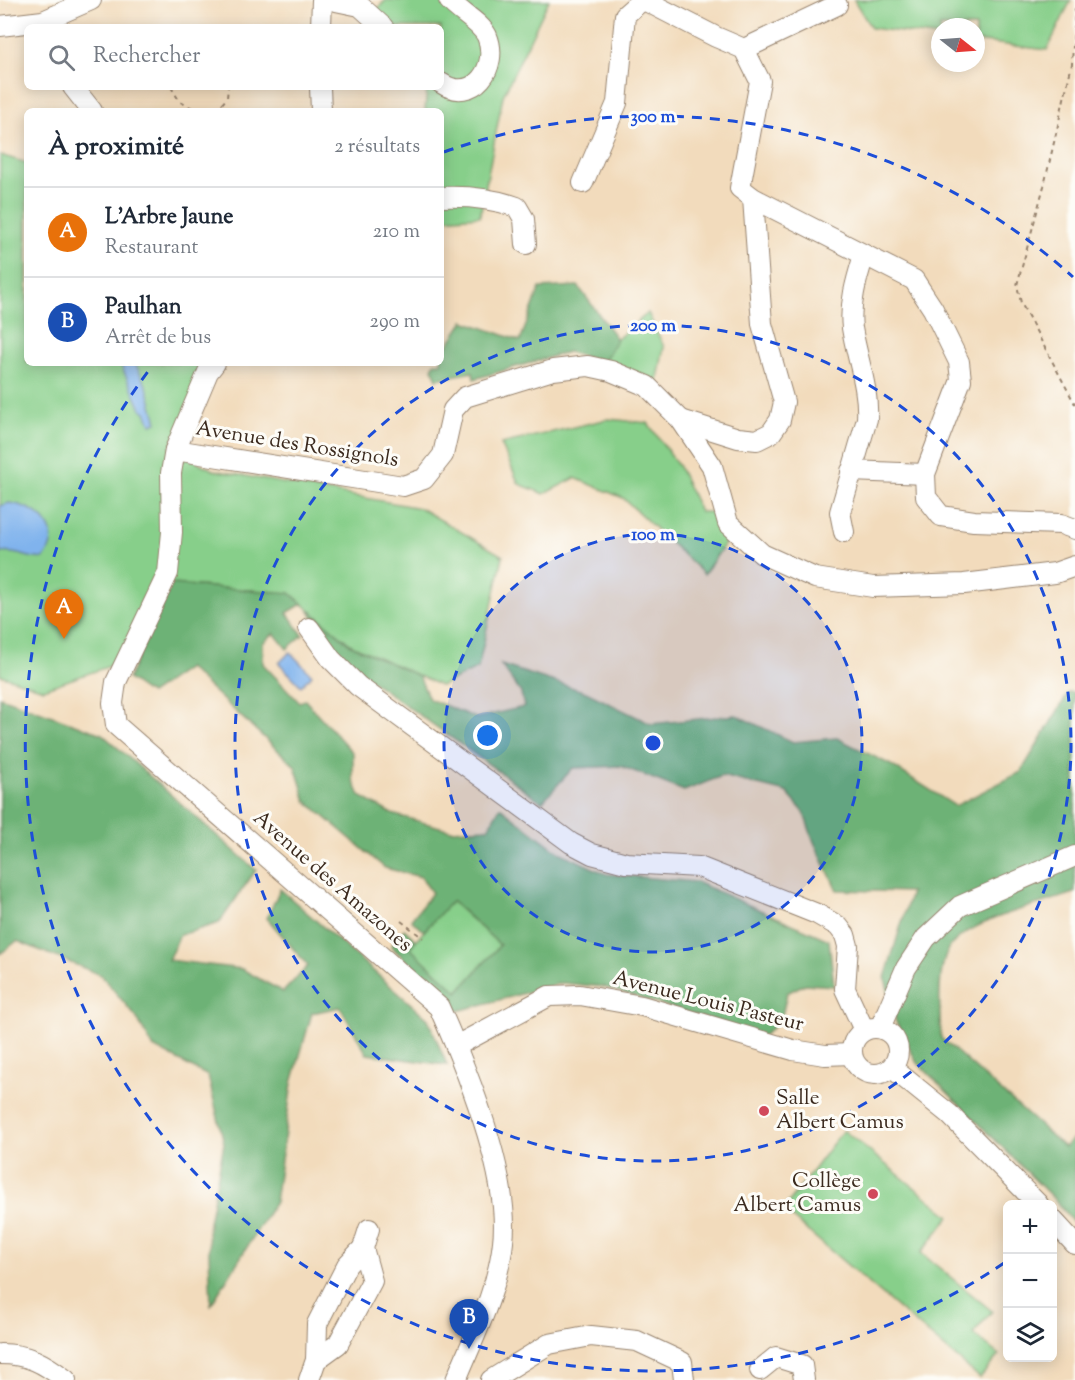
<!DOCTYPE html>
<html lang="fr">
<meta charset="utf-8">
<style>
body{margin:0;font-family:"Sorts Mill Goudy",serif;background:#f2f2f3;color:#1f2937}
.controls{position:absolute;right:18px;bottom:18px;display:grid;overflow:hidden;border-radius:9px;box-shadow:0 3px 15px #0003}
.controls button{width:54px;height:54px;display:grid;place-items:center;padding:0;border:0;border-bottom:2px solid #e0e1e3;background:#fff;color:#1f2937;font:30px sans-serif}
.compass{position:absolute;left:931px;top:18px;width:54px;height:54px;border-radius:50%;background:#fff;box-shadow:0 3px 15px #0003;rotate:107deg}
.you{position:absolute;left:488px;top:736px;width:21px;height:21px;margin:-15px;border:4px solid #fff;border-radius:50%;background:#1a73e8;box-shadow:0 0 0 9px #1a73e833}
.badge{display:grid;place-items:center;width:39px;height:39px;border-radius:50%;background:#d1495b;color:#fff;font-size:20px;font-weight:700}
.pin{position:absolute;translate:-50% -50px;filter:drop-shadow(0 2px 3px #0008)}
.pin::after{content:'';position:absolute;top:32px;width:21px;height:18px;background:inherit;clip-path:polygon(0 0,100% 0,50% 100%)}
.list{margin:0;padding:0;list-style:none}
h2{display:flex;justify-content:space-between;align-items:center;height:78px;margin:0;padding:0 24px;font-size:26px}
h2 small{font-size:20px;font-weight:400;color:#747a83}
.list li{display:grid;grid-template-columns:39px 1fr auto;gap:18px;align-items:center;box-sizing:border-box;height:90px;padding:0 24px;border-top:2px solid #e0e1e3}
.list b{display:block;font-size:22px;white-space:nowrap}
.list p{margin:0;font-size:20px;white-space:nowrap;color:#747a83}
.list em{font-size:20px;font-style:normal;color:#747a83}
.icon{flex:none;width:33px;height:33px;fill:none;stroke:currentColor;stroke-width:2;stroke-linecap:round;stroke-linejoin:round}
.map{position:relative;flex:none;width:1075px;height:1380px;overflow:hidden}
.search{position:absolute;background:#fff;box-shadow:0 3px 15px #0003;left:24px;top:24px;width:420px;height:66px;display:flex;align-items:center;gap:15px;box-sizing:border-box;padding:0 21px;border-radius:9px;color:#747a83;font-size:22px}
.panel{position:absolute;background:#fff;box-shadow:0 3px 15px #0003;left:24px;top:108px;width:420px;height:258px;border-radius:9px}
.map>svg:first-child{display:block}
.green{fill:#87cf8a;stroke:#617c54;stroke-width:1.5}
.forest{fill:#6db276;stroke:#546e4a;stroke-width:1.5}
.water{fill:#80b3ed;stroke:#5e6e86;stroke-width:1.5}
.lines{fill:none;stroke-linecap:round;stroke-linejoin:round}
.minor-casing{stroke:#96826d;stroke-width:22}
.path{stroke:#96826d;stroke-width:2;stroke-dasharray:4.5 4.5;stroke-linecap:butt}
.minor{stroke:#fff;stroke-width:20}
.ring{fill:none;stroke:#1d4ed8;stroke-width:3;stroke-dasharray:10 8}
.poi-dot{fill:#d1495b;stroke:#fdfcf7;stroke-width:2}
.labels{text-anchor:middle;dominant-baseline:central;stroke-width:6;stroke-linejoin:round;paint-order:stroke}
.street-label{font-size:21px;fill:#3b2a1e;stroke:#fdfcf7}
.poi-label{font-size:21px;fill:#3b2a1e;stroke:#fdfcf7;text-anchor:start}
.centre{fill:#1d4ed8;stroke:#fdfcf7;stroke-width:3}
.ring-label{font-size:18px;text-anchor:middle;font-weight:bold;fill:#1d4ed8;stroke:#fdfcf7;stroke-width:6;stroke-linejoin:round;paint-order:stroke}
</style>
<div class="map">
<svg width="1075" height="1380" viewBox="0 0 1075 1380">
<rect width="100%" height="100%" fill="#fdfcf7"/>
<filter id="ink" filterUnits="userSpaceOnUse"><feTurbulence type="fractalNoise" baseFrequency=".0167" numOctaves="2"/><feDisplacementMap in="SourceGraphic" scale="12" xChannelSelector="R" yChannelSelector="G"/><feConvolveMatrix kernelMatrix="1 2 1 2 8 2 1 2 1" color-interpolation-filters="sRGB"/></filter>
<filter id="wash" filterUnits="userSpaceOnUse"><feTurbulence type="fractalNoise" baseFrequency=".008" numOctaves="4" result="noise"/><feDisplacementMap in="SourceGraphic" scale="24" xChannelSelector="R" yChannelSelector="G"/><feGaussianBlur stdDeviation="1.35" result="paint"/><feColorMatrix in="noise" values="0 0 0 0 0 0 0 0 0 0 0 0 0 0 0 0 0 1.4 0 .05"/><feComposite in="paint" operator="in"/></filter>
<g filter="url(#wash)">
<rect width="100%" height="100%" fill="#f2dbbc"/>
<g class="green">
<polygon points="386,0 549,0 503,96 480,216 441,219 441,111 425,111 427,87 441,87 441,27 391,27 376,10"/>
<polygon points="854,0 1071,0 1047,50 976,41 976,27 940,27 940,37 871,28"/>
<polygon points="0,155 27,163 27,363 208,363 170,448 213,470 420,508 503,556 478,668 441,686 351,645 290,593 157,583 122,662 43,689 0,675"/>
<polygon points="648,313 664,347 657,384 603,362 617,339"/>
<polygon points="608,419 648,423 679,467 700,512 711,512 727,541 704,574 623,498 575,478 544,494 519,484 501,444"/>
<polygon points="451,901 500,945 458,992 409,948"/>
<polygon points="843,1130 950,1216 921,1253 992,1311 973,1334 999,1355 980,1378 783,1210"/>
</g>
<g class="forest">
<polygon points="578,286 617,339 603,362 568,352 474,379 473,372 437,379 432,368 435,363 441,363 441,355 464,321 520,341 540,288"/>
<polygon points="172,584 290,593 302,604 287,613 303,635 287,649 274,633 263,643 263,664 299,702 305,700 353,753 353,779 360,796 392,814 451,830 488,828 500,807 559,852 606,874 696,882 829,940 834,986 805,984 787,993 781,1020 763,1036 604,987 562,983 458,1011 391,946 404,929 416,940 410,948 458,992 500,945 452,901 424,931 411,920 432,893 421,877 385,868 306,801 295,766 188,668 150,694 128,679"/>
<path d="M308,609L351,645L419,676L429,699L476,718L524,707L521,693L501,665L586,692L651,724L736,715L793,742L837,738L891,765L955,806L1021,772L1069,692L1075,693V893C1044,903 968,920 950,947C936,968 940,1014 941,1038L1064,1147L1075,1137V1225L1057,1202L916,1061L896,1022L885,978L911,892L837,890L814,842L803,811L786,792L722,776L684,791L621,766L573,768L542,802L335,655Z"/>
<polygon points="0,697 102,734 256,870 219,923 180,935 168,960 242,969 283,992 308,966 267,918 280,889 428,1019 447,1065 367,1054 340,1007 312,1013 292,1083 275,1202 211,1305 208,1228 224,1143 208,1076 153,1047 136,1017 101,975 17,941 0,954"/>
</g>
<g class="water">
<polygon points="120,363 135,363 147,387 157,422 151,424 146,412 141,409"/>
<path d="M9,503C36,506 66,529 44,558C33,561 16,550 0,553V506Z"/>
<polygon points="290,652 312,675 301,686 279,663"/>
</g>
</g>
<g filter="url(#ink)">
<g class="lines">
<g class="minor-casing">
<g id="minor">
<polyline points="331,0 360,6 383,27"/>
<polyline points="644,0 716,37 744,49 760,81 740,188 753,198 914,280 933,309 959,362 961,380 925,474 926,497 941,516 974,521 1061,524 1075,529"/>
<polyline points="0,26 43,21 91,0"/>
<polyline points="321,27 322,0"/>
<polyline points="744,49 837,5"/>
<path d="M441,83C473,104 500,67 487,36C480,22 459,12 449,0"/>
<polyline points="73,87 92,111"/>
<polyline points="320,87 321,111"/>
<polyline points="583,183 617,103 625,15 642,0"/>
<path d="M441,197C468,196 492,198 517,207L524,219L526,244"/>
<path d="M215,363L208,372L175,450L171,473L172,532L168,573L116,682L113,703L116,725L439,1007C466,1068 511,1176 503,1242C498,1290 474,1336 456,1380"/>
<polyline points="681,420 738,438 757,440 771,433 780,420 784,402 762,324 753,198"/>
<polyline points="175,450 403,486 424,479 443,455 453,410 465,397 553,370 588,366 611,371 647,386 681,420 712,466 728,523 762,554 815,578 873,587 964,584 1055,573 1075,566"/>
<polyline points="851,471 925,474"/>
<path d="M844,532L840,512L867,419C869,388 857,359 852,328C849,303 857,278 864,255"/>
<polyline points="309,628 331,659 358,686 571,843 592,854 626,863 699,867 817,914 838,926 845,935 848,946 845,989 864,1030"/>
<circle cx="875" cy="1051" r="23"/>
<polyline points="880,1028 906,968 926,938 960,906 1075,856"/>
<polyline points="456,1046 549,996 580,995 642,1006 793,1050 825,1055 852,1054"/>
<polyline points="892,1068 949,1114 1038,1204"/>
<polyline points="1052,1219 1075,1244"/>
<path d="M0,1354C28,1354 44,1363 66,1380"/>
<polyline points="316,1360 317,1324 347,1265 363,1248"/>
<polyline points="760,1370 776,1357 802,1365 804,1380"/>
<polyline points="309,1380 316,1360 338,1344 372,1281 363,1248 369,1229"/>
<polyline points="491,1380 549,1344 591,1336 637,1341 682,1362 684,1380"/>
</g>
</g>
<g class="path">
<polyline points="1075,8 1072,64 1044,186 1017,285 1021,303 1075,404"/>
<polyline points="171,87 180,102 199,111"/>
<polyline points="216,111 227,98 228,87"/>
<polyline points="401,921 423,938"/>
</g>
<use href="#minor" class="minor"/>
</g>
</g>
<circle cx="653" cy="743" r="209" fill="#1d4ed8" fill-opacity=".12"/>
<g class="ring">
<circle cx="653" cy="743" r="209"/>
<circle cx="653" cy="743" r="418"/>
<path d="M1004 1263A627 627 0 0 1 152 366M444 152A627 627 0 0 1 1073 277"/>
</g>
<g class="poi-dot">
<circle cx="764" cy="1111" r="6"/>
<circle cx="873" cy="1194" r="6"/>
</g>
<g class="labels">
<g class="street-label">
<text transform="translate(297 445) rotate(9)">Avenue des Rossignols</text>
<text transform="translate(332 882) rotate(41)">Avenue des Amazones</text>
<text transform="translate(708 1002) rotate(14)">Avenue Louis Pasteur</text>
</g>
<g class="poi-label">
<text x="776" y="1099">Salle<tspan x="776" dy="24">Albert Camus</tspan></text>
<text x="861" y="1182" text-anchor="end">Collège<tspan x="861" dy="24">Albert Camus</tspan></text>
</g>
</g>
<circle cx="653" cy="743" r="9" class="centre"/>
<g class="ring-label">
<text x="653" y="122">300 m</text>
<text x="653" y="331">200 m</text>
<text x="653" y="540">100 m</text>
</g>
</svg>
<div class="controls">
<button>+</button>
<button>−</button>
<button><svg class="icon" aria-label="layers" viewBox="0 0 24 24"><path d="M12 4l9 5-9 5-9-5zM3 14l9 5 9-5"/></svg></button>
</div>
<svg class="compass" viewBox="-18 -18 36 36"><path d="M0-13l5 13h-10z" fill="#e53935"/><path d="M0 13l5-13h-10z" fill="#747a83"/></svg>
<div class="you"></div>
<div class="pin badge" style="left:64px;top:639px;background:#e8710a">A</div>
<div class="pin badge" style="left:469px;top:1349px;background:#1a4fb4">B</div>
<div class="search"><svg class="icon" aria-label="search" viewBox="0 0 24 24"><circle cx="10" cy="10" r="6"/><path d="M15 15l6 6"/></svg>Rechercher</div>
<section class="panel">
<h2>À proximité<small>2 résultats</small></h2>
<ul class="list">
<li><span class="badge" style="background:#e8710a">A</span><div><b>L'Arbre Jaune</b><p>Restaurant</p></div><em>210 m</em></li>
<li><span class="badge" style="background:#1a4fb4">B</span><div><b>Paulhan</b><p>Arrêt de bus</p></div><em>290 m</em></li>
</ul>
</section>
</div>
